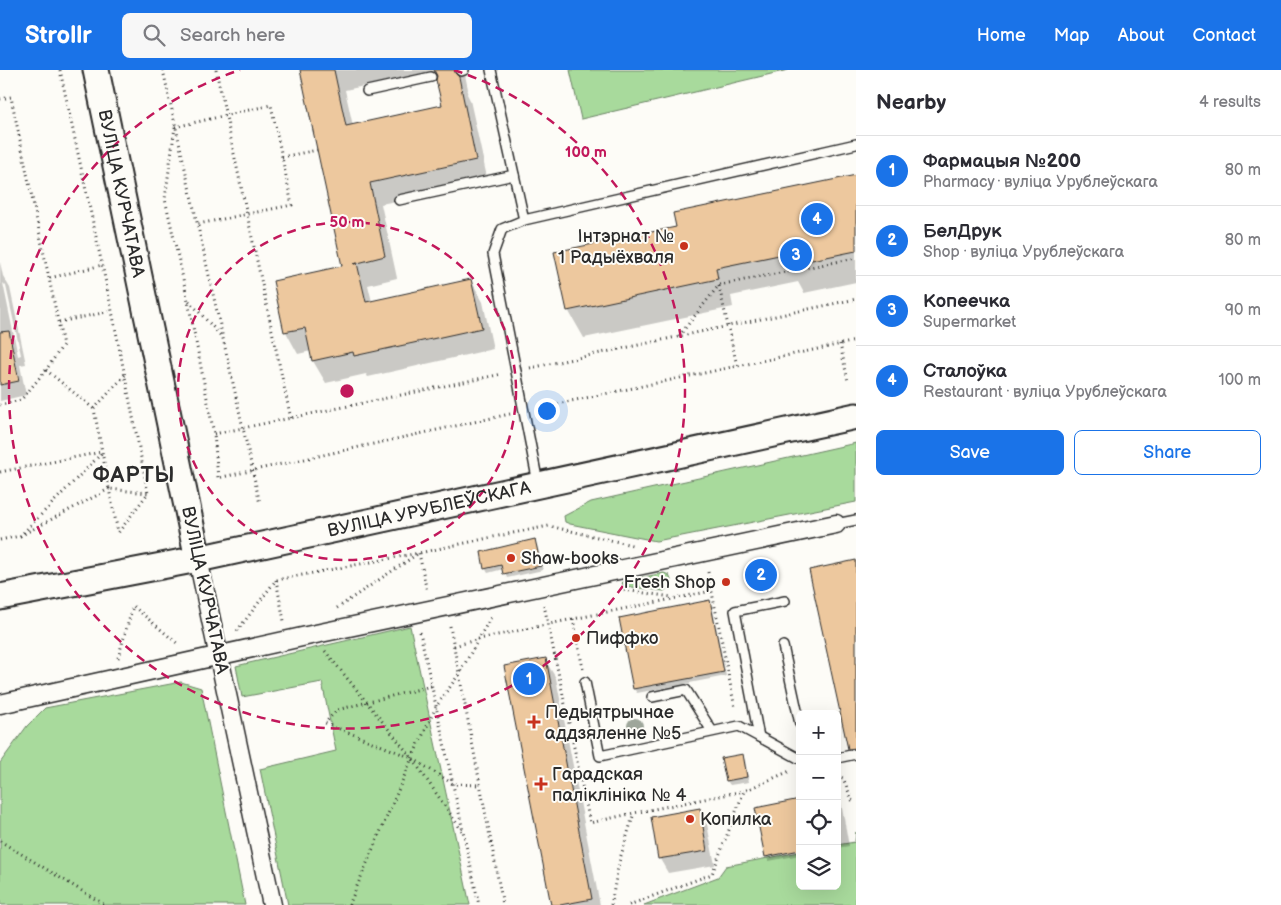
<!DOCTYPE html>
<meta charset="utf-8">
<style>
body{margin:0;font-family:"Balsamiq Sans",sans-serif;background:#f7f7f7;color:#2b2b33}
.controls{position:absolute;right:15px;bottom:15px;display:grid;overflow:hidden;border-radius:8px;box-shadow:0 5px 20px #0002}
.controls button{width:45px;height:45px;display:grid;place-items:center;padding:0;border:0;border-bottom:1px solid #e1e1e2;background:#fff;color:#2b2b33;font:25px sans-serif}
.you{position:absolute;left:546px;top:340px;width:18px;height:18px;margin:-12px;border:4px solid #fff;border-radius:50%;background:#1a73e8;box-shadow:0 0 0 8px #1a73e833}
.badge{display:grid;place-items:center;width:32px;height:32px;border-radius:50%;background:#1a73e8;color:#fff;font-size:16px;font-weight:700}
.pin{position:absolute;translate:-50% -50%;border:2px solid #fff;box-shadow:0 1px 5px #0006}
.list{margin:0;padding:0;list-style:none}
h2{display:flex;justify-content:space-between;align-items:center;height:65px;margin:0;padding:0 20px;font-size:21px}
h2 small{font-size:16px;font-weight:400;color:#7c7c81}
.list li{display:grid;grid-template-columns:32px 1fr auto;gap:15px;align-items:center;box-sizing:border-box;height:70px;padding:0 20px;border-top:1px solid #e1e1e2}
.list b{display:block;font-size:19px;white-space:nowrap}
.list p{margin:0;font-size:16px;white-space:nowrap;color:#7c7c81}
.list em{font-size:16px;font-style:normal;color:#7c7c81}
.actions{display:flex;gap:10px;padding:15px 20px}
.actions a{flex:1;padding:11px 0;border:1px solid #1a73e8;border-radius:8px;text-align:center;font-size:18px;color:#1a73e8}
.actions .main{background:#1a73e8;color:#fff}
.icon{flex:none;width:28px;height:28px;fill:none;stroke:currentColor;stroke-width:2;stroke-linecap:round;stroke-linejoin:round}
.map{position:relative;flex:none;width:856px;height:835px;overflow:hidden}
header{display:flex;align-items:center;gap:30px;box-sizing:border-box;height:70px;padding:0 25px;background:#1a73e8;color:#fff}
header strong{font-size:24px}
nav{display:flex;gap:28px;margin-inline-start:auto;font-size:18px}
.search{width:350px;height:45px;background:#f7f7f7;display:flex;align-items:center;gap:12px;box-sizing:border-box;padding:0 18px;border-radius:8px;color:#7c7c81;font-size:19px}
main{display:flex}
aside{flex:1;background:#fff}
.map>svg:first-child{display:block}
.green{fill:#a8da9c;stroke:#6a8264}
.shadow{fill:#0003;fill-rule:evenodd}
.building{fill:#edc89e;stroke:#2b2b2b}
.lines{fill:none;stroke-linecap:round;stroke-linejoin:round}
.lane-casing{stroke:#2b2b2b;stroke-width:12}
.street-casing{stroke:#2b2b2b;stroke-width:21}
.secondary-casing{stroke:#2b2b2b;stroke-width:29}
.path{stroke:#2b2b2b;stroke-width:3;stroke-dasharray:1 4;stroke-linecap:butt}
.lane{stroke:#fdfcf7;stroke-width:9}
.street{stroke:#fdfcf7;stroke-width:18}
.secondary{stroke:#fdfcf7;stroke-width:25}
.tree{fill:#9ea69a}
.ring{fill:none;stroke:#c2185b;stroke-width:2.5;stroke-dasharray:9 6}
.poi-dot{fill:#c8321e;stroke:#fdfcf7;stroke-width:2}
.labels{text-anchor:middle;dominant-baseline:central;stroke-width:4;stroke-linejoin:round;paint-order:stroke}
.street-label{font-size:18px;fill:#2b2b2b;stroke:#fdfcf7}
.poi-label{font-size:18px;fill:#2b2b2b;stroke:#fdfcf7;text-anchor:start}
.district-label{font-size:22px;font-weight:bold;letter-spacing:1px;fill:#2b2b2b;stroke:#fdfcf7}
.centre{fill:#c2185b;stroke:#fdfcf7;stroke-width:2.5}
.ring-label{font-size:15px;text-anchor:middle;font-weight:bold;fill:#c2185b;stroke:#fdfcf7;stroke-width:4;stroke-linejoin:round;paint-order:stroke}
</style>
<header>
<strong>Strollr</strong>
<div class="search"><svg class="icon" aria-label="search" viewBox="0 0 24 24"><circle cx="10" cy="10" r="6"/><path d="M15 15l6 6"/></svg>Search here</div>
<nav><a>Home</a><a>Map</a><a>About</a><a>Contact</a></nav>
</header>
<main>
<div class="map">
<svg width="856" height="835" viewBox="0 0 856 835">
<rect width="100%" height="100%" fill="#fdfcf7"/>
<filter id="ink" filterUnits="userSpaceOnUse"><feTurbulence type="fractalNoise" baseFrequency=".02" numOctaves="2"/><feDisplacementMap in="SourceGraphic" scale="10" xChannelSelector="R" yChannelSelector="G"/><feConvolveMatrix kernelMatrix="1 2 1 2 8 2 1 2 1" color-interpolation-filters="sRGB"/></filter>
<g filter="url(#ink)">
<g class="green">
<polygon points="570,0 788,0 581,49"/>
<polygon points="856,373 856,432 656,471 570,454 565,452 564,446 591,432"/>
<polygon points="664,503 669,505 671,510 669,517 664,521 624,516 622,513 624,511"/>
<polygon points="410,556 470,835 288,835 260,699 336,681 322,612 242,627 236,596"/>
<polygon points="181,612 201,618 245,835 2,835 0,833 0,693 27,656 45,638"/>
<polygon points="856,762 856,835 644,835 718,807 726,796 800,782 800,816 837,816 837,775 855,772"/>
</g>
<g class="shadow">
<path d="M302,0H464L468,19L467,24L470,30L488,112L381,134L397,208L368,215L372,232L471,210L483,232L493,279L368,307L366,304L326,313L313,291L311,281L298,284L286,262L275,212L344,197ZM436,1L438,6L443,36L353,56L345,20Z"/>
<polygon points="856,106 856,212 804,223 798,212 731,226 733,237 584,268 568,240 678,158"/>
<path d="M0,192L3,206L10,218L26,294L20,295L26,325L0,331ZM3,213L6,216L21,285L18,286Z"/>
<polygon points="535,471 537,475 543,500 507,508 503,499 488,503 485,498"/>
<polygon points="710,531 712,536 726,606 637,623 634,619 620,549"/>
<polygon points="545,590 556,608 600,835 552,835"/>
<polygon points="742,685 745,690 749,712 730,715 727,711 723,689"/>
<polygon points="837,723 840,727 849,776 837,778"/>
<polygon points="800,730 800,785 769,791 766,787 757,739"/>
<polygon points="699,740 707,754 715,795 668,803 660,789 652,748"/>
</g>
<g class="building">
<polygon points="300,0 334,0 346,56 442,35 436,10 437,6 434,0 455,0 455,3 459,7 476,90 370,113 385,186 354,194 357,193 366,232 471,209 482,258 354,286 353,282 312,291 305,258 284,262 273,211 342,196"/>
<polygon points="856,105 856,181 787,195 784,184 716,198 718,209 567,241 554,182 676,157 673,143"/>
<polygon points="9,261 19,311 0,315 0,262"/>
<polygon points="535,469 541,496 503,504 501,495 484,499 481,482"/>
<polygon points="856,490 856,678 848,679 809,500"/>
<polygon points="710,530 724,602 633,619 619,548"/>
<polygon points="546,588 592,829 560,835 551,835 504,596"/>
<polygon points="743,684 747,707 726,711 721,688"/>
<polygon points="800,729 800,780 765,787 755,738"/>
<polygon points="700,738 707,781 658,789 651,747"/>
</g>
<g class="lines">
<g class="lane-casing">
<g id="lane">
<polyline points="491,0 524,150"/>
<polyline points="461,1 464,0"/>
<polyline points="367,21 431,7"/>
<polyline points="399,130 514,105"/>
<polyline points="538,413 493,184 502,159 524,150 856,74"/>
<polyline points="836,454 856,450"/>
<polyline points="783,576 800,654"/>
<polyline points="585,612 600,686 739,656 800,689"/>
<polyline points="652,627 686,620 712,661"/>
<polyline points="759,667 735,541 785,531"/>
<polyline points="837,688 856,684"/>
</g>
</g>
<g class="street-casing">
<g id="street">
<polyline points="198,489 272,835"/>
<polyline points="0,634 311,565 836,454"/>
</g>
</g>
<g class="secondary-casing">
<g id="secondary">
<path id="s1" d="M96,0L198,489"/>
<path id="s2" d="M0,527L198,489L856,346"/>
</g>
</g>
<g class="path">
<polyline points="60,0 112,241 148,423 118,463"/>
<polyline points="163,0 260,434"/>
<polyline points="216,0 291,349"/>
<polyline points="0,29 11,27 63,275 46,300 21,330 0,335"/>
<polyline points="175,57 165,129 188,231 214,364 218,408 510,344"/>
<polyline points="175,57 271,35 292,135 198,154"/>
<polyline points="282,87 317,80"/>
<polyline points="50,208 102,195"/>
<polyline points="719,216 737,296"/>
<polyline points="189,231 222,267"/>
<polyline points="59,252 112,241"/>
<polyline points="679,266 719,215 856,188"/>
<polyline points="840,274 848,311"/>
<polyline points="530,298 856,229"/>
<polyline points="46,300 94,339"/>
<polyline points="125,305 94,339 109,419 148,423"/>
<polyline points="538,338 856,271"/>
<polyline points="214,364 502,304"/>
<polyline points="0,402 102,382"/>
<polyline points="20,466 109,419 118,462"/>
<polyline points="0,470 20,466 103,382"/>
<polyline points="708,502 735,638"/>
<polyline points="276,510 284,551"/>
<polyline points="624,520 672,527"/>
<polyline points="544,535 590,753 634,743 744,721"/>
<polyline points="337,538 419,483 493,467 549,456 632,475"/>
<polyline points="450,556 503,835"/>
<polyline points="237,561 276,510 419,483 427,522"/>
<polyline points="420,562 479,835"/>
<polyline points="454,576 479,569 573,549"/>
<polyline points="325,581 412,688 462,761"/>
<polyline points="118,588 133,536 178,574"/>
<polyline points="583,599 573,549 712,521"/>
<polyline points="431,616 337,640 325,653 412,688 453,714 480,715"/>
<polyline points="837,706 843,708 852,730 856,732"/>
<polyline points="0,771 105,835"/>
<polyline points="349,835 412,688 436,637 459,604 491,547"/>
<polyline points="611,835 619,792 634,743"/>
<polyline points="629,835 712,804 744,721 790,701"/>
</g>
<use href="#lane" class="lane"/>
<use href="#street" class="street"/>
<use href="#secondary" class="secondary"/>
</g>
<circle class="tree" cx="635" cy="656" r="8"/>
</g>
<g class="ring">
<circle cx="347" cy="321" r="169"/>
<path d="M454 0A338 338 0 1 1 240 0"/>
</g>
<g class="poi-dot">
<circle cx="684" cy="176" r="5"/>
<circle cx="511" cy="488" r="5"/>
<circle cx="726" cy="512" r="5"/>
<circle cx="576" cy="568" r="5"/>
<path d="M531.5 644.5h5v5h5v5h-5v5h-5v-5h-5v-5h5z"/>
<path d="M538.5 706.5h5v5h5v5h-5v5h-5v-5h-5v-5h5z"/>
<circle cx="690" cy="749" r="5"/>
</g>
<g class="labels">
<g class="street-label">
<text stroke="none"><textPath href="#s1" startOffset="126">ВУЛІЦА КУРЧАТАВА</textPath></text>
<text stroke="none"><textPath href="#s2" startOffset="438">ВУЛІЦА УРУБЛЕЎСКАГА</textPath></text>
<text transform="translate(205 520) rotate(78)">ВУЛІЦА КУРЧАТАВА</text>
</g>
<g class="poi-label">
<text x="674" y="166" text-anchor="end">Інтэрнат №<tspan x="674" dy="21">1 Радыёхваля</tspan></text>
<text x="521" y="488">Shaw-books</text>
<text x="716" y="512" text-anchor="end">Fresh Shop</text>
<text x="586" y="568">Пиффко</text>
<text x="545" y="642">Педыятрычнае<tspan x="545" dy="21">аддзяленне №5</tspan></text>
<text x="552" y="704">Гарадская<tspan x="552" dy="21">паліклініка № 4</tspan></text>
<text x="700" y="749">Копилка</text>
</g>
<g class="district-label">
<text x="134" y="405">ФАРТЫ</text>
</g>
</g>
<circle cx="347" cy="321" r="8" class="centre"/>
<g class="ring-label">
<text x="586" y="87">100 m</text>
<text x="347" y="157">50 m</text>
</g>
</svg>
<div class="controls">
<button>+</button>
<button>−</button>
<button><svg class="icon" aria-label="locate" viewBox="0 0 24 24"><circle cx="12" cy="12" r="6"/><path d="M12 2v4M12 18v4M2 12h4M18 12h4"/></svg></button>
<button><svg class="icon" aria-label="layers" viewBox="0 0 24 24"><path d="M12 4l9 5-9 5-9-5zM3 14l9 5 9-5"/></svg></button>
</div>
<div class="you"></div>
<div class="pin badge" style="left:529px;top:609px">1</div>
<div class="pin badge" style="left:761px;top:505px">2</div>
<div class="pin badge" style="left:796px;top:185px">3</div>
<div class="pin badge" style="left:817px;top:149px">4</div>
</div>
<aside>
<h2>Nearby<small>4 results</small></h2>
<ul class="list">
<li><span class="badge">1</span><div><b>Фармацыя №200</b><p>Pharmacy · вуліца Урублеўскага</p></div><em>80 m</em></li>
<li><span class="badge">2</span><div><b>БелДрук</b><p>Shop · вуліца Урублеўскага</p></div><em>80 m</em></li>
<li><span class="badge">3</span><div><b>Копеечка</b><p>Supermarket</p></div><em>90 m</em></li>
<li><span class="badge">4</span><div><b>Сталоўка</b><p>Restaurant · вуліца Урублеўскага</p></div><em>100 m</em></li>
</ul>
<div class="actions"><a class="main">Save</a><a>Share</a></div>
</aside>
</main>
